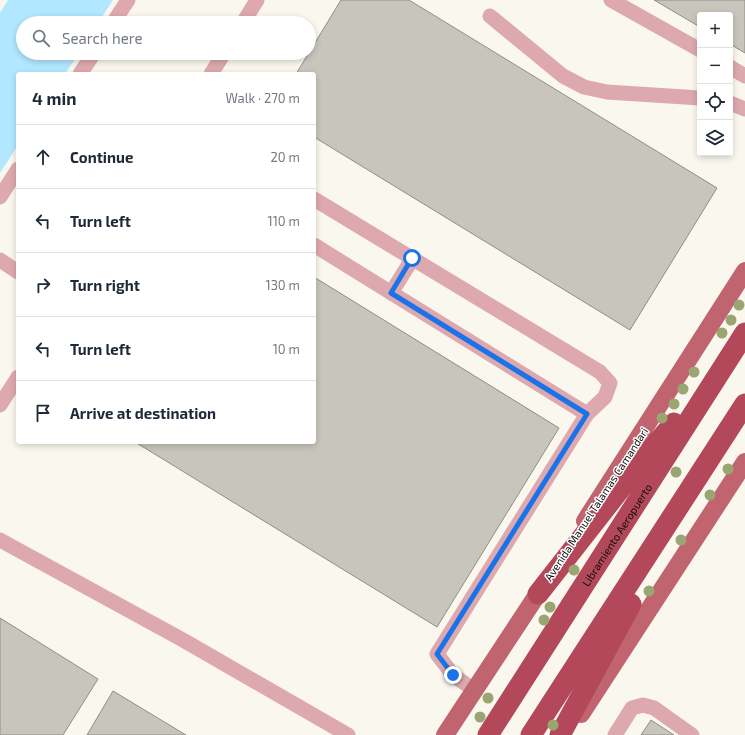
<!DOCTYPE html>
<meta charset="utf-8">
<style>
body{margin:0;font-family:"Exo 2",sans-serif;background:#f2f2f3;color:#1f2937}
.controls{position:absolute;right:12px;top:12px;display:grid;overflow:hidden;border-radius:4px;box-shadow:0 2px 6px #0003}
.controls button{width:36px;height:36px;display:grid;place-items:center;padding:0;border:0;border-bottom:1px solid #e0e1e3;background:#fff;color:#1f2937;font:20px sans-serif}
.stop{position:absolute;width:12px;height:12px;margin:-9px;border:3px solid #1a73e8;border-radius:50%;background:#fff}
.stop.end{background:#1a73e8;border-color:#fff;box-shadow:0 1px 4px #0008}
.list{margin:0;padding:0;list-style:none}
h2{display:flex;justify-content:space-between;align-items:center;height:52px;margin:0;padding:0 16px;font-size:17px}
h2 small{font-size:13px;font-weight:400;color:#747a83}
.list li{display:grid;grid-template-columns:26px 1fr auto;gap:12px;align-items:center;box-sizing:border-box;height:64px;padding:0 16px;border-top:1px solid #e0e1e3}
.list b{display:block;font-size:15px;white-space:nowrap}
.list em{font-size:13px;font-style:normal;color:#747a83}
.icon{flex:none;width:22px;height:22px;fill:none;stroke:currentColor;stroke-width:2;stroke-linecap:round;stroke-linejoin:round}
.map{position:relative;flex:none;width:745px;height:735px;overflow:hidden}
.search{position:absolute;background:#fff;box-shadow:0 2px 6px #0003;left:16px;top:16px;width:300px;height:44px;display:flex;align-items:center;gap:10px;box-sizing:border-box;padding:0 14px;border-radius:22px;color:#747a83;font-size:15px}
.panel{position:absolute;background:#fff;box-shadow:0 2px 6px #0003;left:16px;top:72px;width:300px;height:372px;border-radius:4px}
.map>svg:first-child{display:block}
.water{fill:#b2e8ff}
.building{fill:#c8c6bc;stroke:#908e84}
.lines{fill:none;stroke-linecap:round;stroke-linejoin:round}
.minor{stroke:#dea9ae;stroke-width:15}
.major{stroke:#c06470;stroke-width:18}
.highway{stroke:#b3485a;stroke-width:21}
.tree{fill:#99a672}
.route{stroke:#1a73e8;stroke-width:5}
.labels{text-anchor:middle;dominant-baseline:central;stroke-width:3;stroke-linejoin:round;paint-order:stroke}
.street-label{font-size:11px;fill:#0f0e0b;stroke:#fff}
</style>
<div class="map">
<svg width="745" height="735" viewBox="0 0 745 735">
<rect width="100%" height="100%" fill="#faf8ee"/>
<polygon class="water" points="8,0 113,0 98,23 23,23 23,53 79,53 65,74 18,74 18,145 0,173 0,13"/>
<g class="building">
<polygon points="341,0 409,0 717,188 630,330 314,137 314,74 296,74"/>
<polygon points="654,0 745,0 745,53 730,44 730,15 700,15 700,27"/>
<polygon points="314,277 559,428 437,627 135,442 314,442"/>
<polygon points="0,618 98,679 63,735 0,735"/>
<polygon points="113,691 186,735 87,735"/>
<polygon points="651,720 674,735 641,735"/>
</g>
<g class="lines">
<g class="minor">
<polyline points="611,0 700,50"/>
<polyline points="490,16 563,76 584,87 607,92 700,98"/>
<polyline points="113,23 128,0"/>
<polyline points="243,23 257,0"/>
<polyline points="730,67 745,76"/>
<polyline points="80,74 94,53"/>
<polyline points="211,74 224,53"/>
<polyline points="730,103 745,109"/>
<polyline points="0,197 18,169"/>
<polyline points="314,199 600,372 610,383 605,397 587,414 437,654 453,675 474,690"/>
<polyline points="314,245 587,414"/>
<polyline points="0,260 18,272"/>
<polyline points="391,293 413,258"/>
<polyline points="0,405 18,377"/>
<polyline points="0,540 183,640 348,735"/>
<polyline points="615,735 632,708 643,705 654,708 692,735"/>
</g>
<g class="major">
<polyline points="585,521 745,271"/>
<polyline points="581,714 745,462"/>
<polyline points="445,735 545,583"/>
</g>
<g class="highway">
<polyline points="538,594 650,451 674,423"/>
<path id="s1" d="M488,735L745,333"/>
<polyline points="531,735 745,404"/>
<polyline points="560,735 631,604"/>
</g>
</g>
<g class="tree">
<circle cx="739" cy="305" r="5.5"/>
<circle cx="731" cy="320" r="5.5"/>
<circle cx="722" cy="333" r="5.5"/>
<circle cx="694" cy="372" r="5.5"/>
<circle cx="683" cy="389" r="5.5"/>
<circle cx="674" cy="404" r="5.5"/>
<circle cx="662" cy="418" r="5.5"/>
<circle cx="728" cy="469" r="5.5"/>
<circle cx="676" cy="472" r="5.5"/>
<circle cx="710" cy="495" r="5.5"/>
<circle cx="681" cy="540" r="5.5"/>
<circle cx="574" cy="570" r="5.5"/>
<circle cx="649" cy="591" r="5.5"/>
<circle cx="550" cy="607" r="5.5"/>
<circle cx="544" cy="620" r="5.5"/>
<circle cx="488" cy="698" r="5.5"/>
<circle cx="480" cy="717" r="5.5"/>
<circle cx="553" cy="725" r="5.5"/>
</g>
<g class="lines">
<polyline class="route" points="412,258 391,293 587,414 437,654 453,675"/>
</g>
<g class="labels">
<g class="street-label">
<text transform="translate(596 504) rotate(-57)">Avenida Manuel Talamas Camandari</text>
<text stroke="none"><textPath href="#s1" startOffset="238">Libramiento Aeropuerto</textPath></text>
</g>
</g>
</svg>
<div class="controls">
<button>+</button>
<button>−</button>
<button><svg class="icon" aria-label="locate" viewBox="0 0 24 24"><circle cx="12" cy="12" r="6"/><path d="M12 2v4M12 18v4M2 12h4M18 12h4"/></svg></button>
<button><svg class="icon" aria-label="layers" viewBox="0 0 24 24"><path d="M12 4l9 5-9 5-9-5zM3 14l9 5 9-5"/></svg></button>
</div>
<div class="stop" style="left:412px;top:258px"></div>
<div class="stop end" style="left:453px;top:675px"></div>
<div class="search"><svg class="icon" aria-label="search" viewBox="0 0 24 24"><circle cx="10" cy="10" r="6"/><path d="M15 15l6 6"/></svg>Search here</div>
<section class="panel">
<h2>4 min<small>Walk · 270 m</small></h2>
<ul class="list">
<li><svg class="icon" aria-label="ahead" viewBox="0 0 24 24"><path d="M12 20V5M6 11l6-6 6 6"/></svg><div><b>Continue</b></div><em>20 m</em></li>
<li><svg class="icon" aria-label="left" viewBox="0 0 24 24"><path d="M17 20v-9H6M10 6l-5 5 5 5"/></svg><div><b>Turn left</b></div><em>110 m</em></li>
<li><svg class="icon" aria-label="right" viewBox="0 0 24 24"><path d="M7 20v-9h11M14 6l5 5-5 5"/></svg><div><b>Turn right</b></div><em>130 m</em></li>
<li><svg class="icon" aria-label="left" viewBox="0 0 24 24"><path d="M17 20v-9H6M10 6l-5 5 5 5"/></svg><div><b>Turn left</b></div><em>10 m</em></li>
<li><svg class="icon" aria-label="arrive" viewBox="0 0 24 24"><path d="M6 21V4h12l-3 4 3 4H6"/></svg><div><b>Arrive at destination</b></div></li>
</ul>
</section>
</div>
